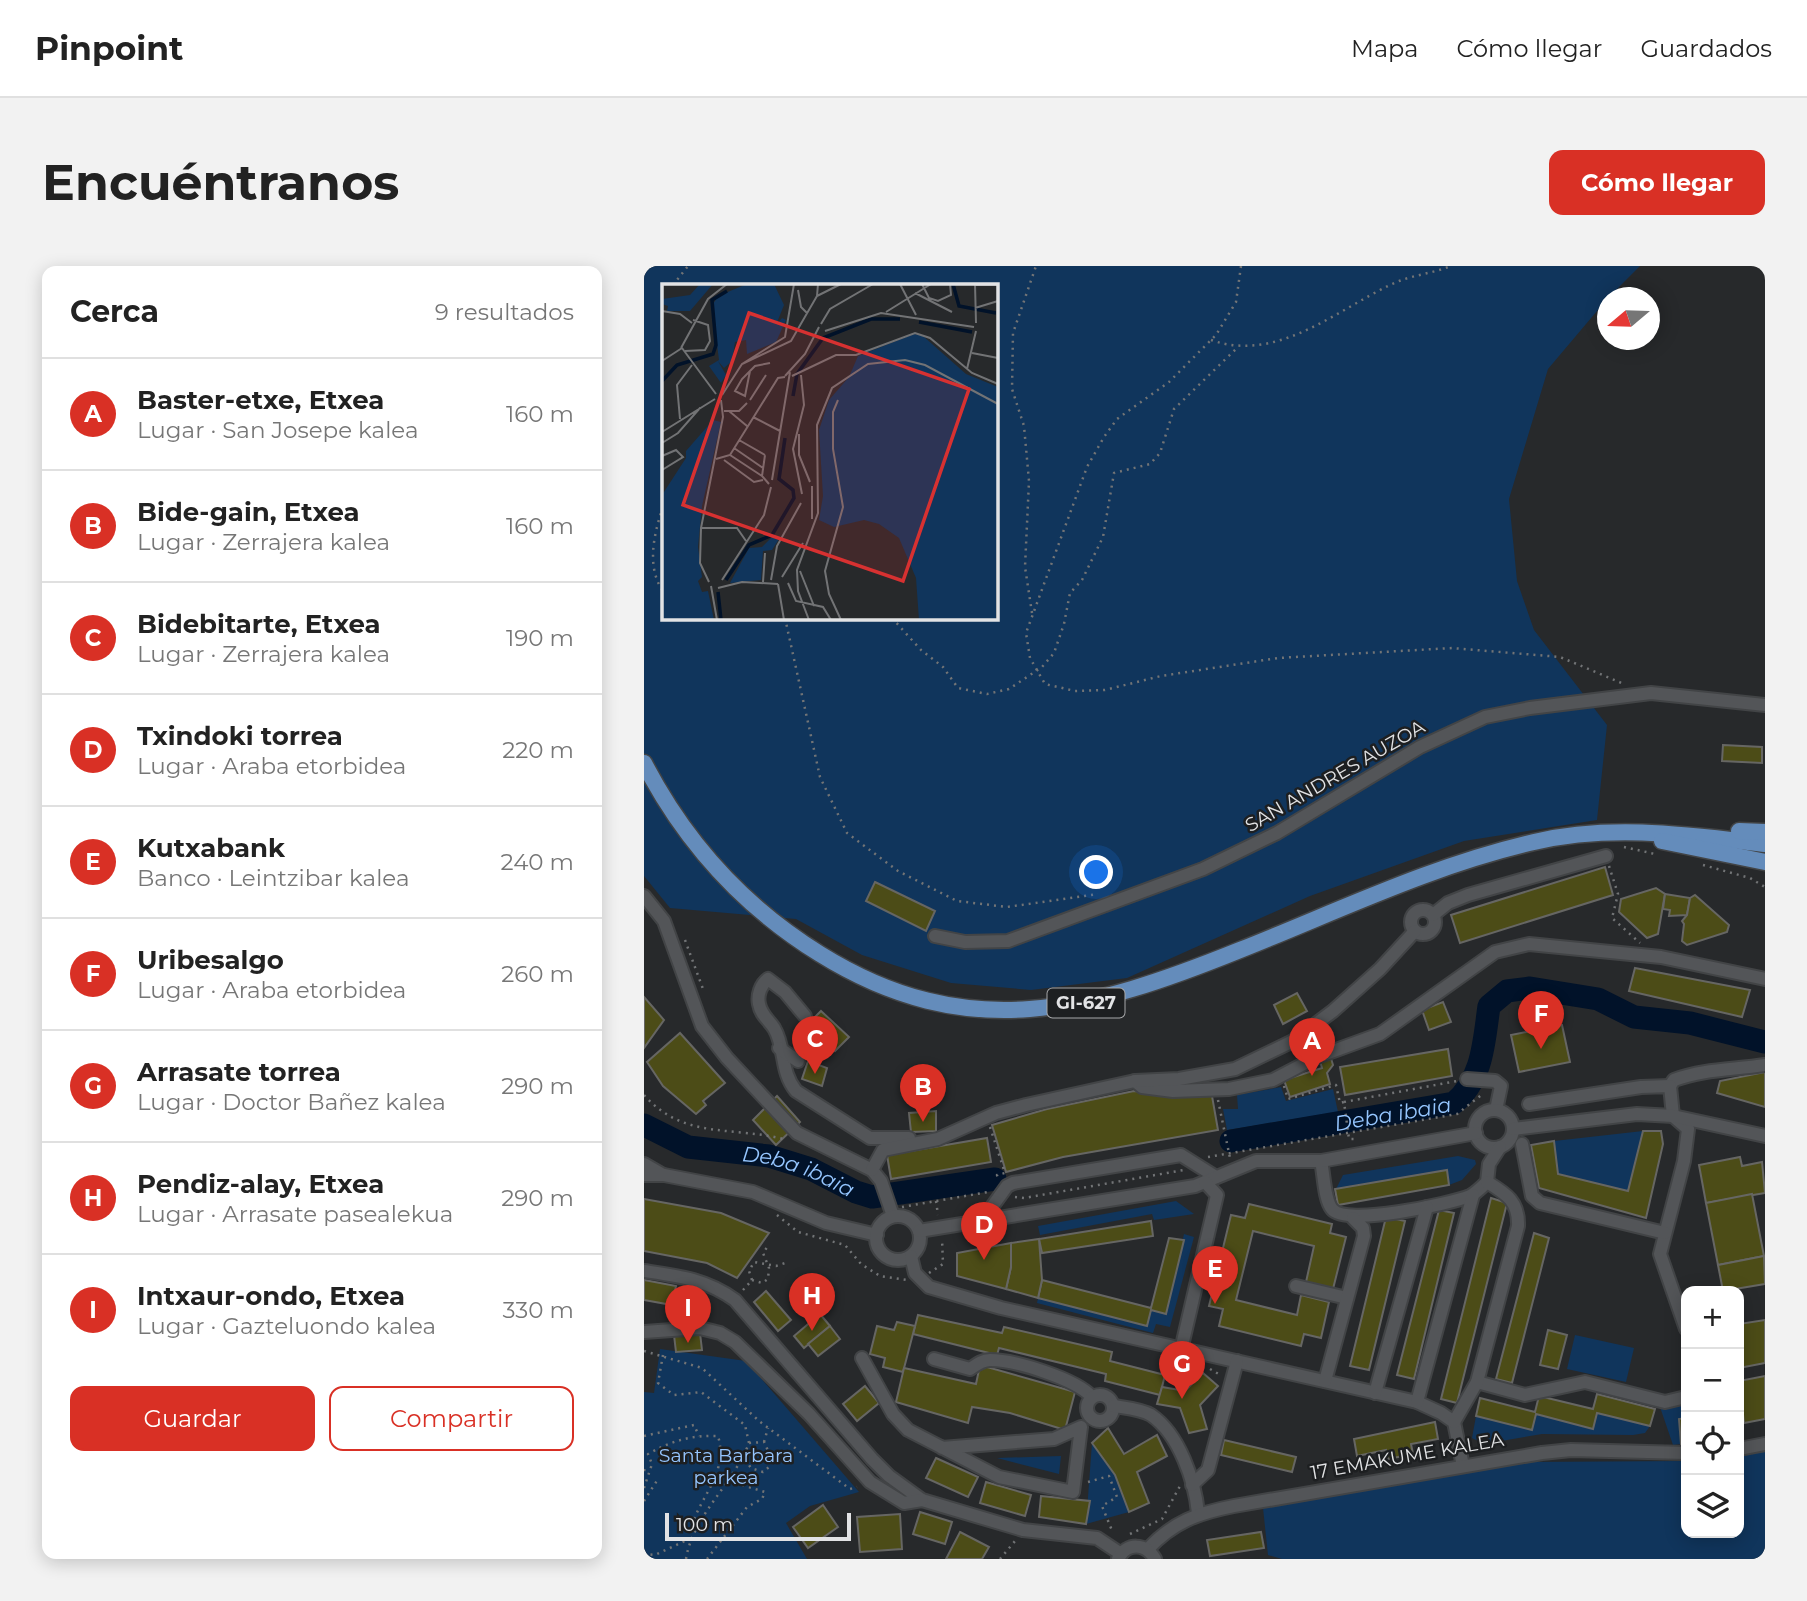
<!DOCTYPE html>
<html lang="es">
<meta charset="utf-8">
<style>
body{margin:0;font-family:Montserrat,sans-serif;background:#f2f2f2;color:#222}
.controls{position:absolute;right:21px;bottom:21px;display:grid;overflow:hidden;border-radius:14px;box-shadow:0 4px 18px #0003}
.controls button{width:63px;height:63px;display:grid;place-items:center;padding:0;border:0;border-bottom:2px solid #e0e0e0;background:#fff;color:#222;font:35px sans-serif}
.compass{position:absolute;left:953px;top:21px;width:63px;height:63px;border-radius:50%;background:#fff;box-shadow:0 4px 18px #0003;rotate:251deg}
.scale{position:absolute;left:21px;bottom:18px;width:186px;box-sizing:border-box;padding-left:7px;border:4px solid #e2e3e5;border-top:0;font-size:19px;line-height:24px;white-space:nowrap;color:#e2e3e5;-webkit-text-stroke:5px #1d1f21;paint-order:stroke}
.you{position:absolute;left:453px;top:607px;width:24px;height:24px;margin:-18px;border:5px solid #fff;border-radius:50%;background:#1a73e8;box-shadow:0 0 0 10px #1a73e833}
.badge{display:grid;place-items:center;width:46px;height:46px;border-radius:50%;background:#d93025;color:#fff;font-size:23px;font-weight:700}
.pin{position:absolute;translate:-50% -58px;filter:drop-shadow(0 2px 4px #0008)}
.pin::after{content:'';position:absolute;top:37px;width:24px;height:21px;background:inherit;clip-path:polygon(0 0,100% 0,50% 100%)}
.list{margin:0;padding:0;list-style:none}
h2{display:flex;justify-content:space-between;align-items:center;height:91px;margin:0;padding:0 28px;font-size:30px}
h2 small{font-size:23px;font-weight:400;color:#767676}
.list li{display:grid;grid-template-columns:46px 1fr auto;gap:21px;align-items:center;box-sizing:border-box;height:112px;padding:0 28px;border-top:2px solid #e0e0e0}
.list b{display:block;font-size:26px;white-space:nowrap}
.list p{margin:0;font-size:23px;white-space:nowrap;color:#767676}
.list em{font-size:23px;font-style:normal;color:#767676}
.actions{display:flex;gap:14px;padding:21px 28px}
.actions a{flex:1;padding:16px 0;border:2px solid #d93025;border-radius:14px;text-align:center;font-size:24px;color:#d93025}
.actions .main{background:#d93025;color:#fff}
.icon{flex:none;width:38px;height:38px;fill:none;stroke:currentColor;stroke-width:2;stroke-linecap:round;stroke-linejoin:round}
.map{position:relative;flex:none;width:1121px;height:1293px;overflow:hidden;border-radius:14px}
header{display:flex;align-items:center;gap:42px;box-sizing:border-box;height:98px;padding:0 35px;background:#fff;border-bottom:2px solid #e0e0e0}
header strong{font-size:33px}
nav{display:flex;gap:38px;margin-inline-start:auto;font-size:24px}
.intro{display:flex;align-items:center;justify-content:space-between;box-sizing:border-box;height:168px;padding:0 42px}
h1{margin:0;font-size:49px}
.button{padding:18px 32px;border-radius:14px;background:#d93025;color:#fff;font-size:24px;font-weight:700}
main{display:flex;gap:42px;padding:0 42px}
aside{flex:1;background:#fff;border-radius:14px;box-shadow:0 4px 18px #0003}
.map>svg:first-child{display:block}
.green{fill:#10355c;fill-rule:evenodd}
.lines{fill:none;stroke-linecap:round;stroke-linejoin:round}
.river{stroke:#011229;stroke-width:23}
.building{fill:#4c4c17;stroke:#666663;stroke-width:2}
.minor-casing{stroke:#424446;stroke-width:16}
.major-casing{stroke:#424446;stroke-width:19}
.path{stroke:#727476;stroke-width:2.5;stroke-dasharray:2 5;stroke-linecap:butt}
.minor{stroke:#535558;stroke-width:12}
.major{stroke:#648cbb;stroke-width:16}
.labels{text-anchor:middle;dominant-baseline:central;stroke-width:5;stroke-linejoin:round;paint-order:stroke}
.shield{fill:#1d1f21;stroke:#a7a8aa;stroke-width:2}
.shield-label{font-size:18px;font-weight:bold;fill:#e2e3e5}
.street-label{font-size:19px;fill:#e2e3e5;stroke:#1d1f21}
.park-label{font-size:19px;fill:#95c5fe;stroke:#1d1f21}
.water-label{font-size:21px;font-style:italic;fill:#95c6ff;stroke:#1d1f21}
.inset-river{fill:none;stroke:#011229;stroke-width:3.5}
.inset-road{fill:none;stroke:#727375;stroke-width:2}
.view{fill:#d73131;fill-opacity:0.15;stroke:#d73131;stroke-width:3.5}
.inset-edge{fill:none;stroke:#e2e3e5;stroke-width:3.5}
</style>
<header>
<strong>Pinpoint</strong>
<nav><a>Mapa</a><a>Cómo llegar</a><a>Guardados</a></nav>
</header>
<div class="intro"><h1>Encuéntranos</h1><a class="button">Cómo llegar</a></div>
<main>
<aside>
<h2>Cerca<small>9 resultados</small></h2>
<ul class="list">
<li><span class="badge">A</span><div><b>Baster-etxe, Etxea</b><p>Lugar · San Josepe kalea</p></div><em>160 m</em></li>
<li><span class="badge">B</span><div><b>Bide-gain, Etxea</b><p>Lugar · Zerrajera kalea</p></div><em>160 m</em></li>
<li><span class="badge">C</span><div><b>Bidebitarte, Etxea</b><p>Lugar · Zerrajera kalea</p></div><em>190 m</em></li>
<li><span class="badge">D</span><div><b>Txindoki torrea</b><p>Lugar · Araba etorbidea</p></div><em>220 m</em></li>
<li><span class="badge">E</span><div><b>Kutxabank</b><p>Banco · Leintzibar kalea</p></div><em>240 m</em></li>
<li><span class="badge">F</span><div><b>Uribesalgo</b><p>Lugar · Araba etorbidea</p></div><em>260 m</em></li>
<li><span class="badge">G</span><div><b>Arrasate torrea</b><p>Lugar · Doctor Bañez kalea</p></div><em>290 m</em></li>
<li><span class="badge">H</span><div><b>Pendiz-alay, Etxea</b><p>Lugar · Arrasate pasealekua</p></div><em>290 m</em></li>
<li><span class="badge">I</span><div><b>Intxaur-ondo, Etxea</b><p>Lugar · Gazteluondo kalea</p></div><em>330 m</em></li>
</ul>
<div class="actions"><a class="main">Guardar</a><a>Compartir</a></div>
</aside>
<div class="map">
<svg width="1121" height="1293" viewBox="0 0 1121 1293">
<rect width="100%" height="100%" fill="#27292b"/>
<g class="green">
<path d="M0,0H996L964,32L904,103L865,233L873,315L890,364L963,459L953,554L820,575L666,630L483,712L387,724L307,717L218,689L152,653L26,642L0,610ZM19,19H352V352H19Z"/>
<polygon points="637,821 642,835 689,823 694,846 583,864 579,843 594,843 593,829"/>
<polygon points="999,865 984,925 914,908 910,875"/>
<polygon points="814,890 831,894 832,898 818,914 805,919 802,904 692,923 699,909"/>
<polygon points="532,935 550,948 510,954 508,948 396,969 394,960"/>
<polygon points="540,968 550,971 526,1061 512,1058 509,1067 393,1037 394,1032 503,1060 507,1044 522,1048"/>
<polygon points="931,1069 990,1082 982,1116 923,1103"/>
<polygon points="16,1083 102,1095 215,1226 166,1240 142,1257 163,1293 0,1293 0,1126 10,1127"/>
<polygon points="1042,1136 1042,1152 1035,1153 1037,1178 1029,1179 1016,1141"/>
<polygon points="953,1147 1006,1160 1001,1167 989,1169 898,1168 840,1178 828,1172 832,1150 888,1164 892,1148 949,1162"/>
<polygon points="448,1177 471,1209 485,1246 442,1258"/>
<polygon points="1121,1185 1121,1293 638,1293 624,1289 619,1242 882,1196 1042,1195 1042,1267 1095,1267 1095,1191"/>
<polygon points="417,1190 415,1208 353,1192"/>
</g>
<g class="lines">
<g class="river">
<path id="s1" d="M0,859L44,881L125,890L167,903L212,926L228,931L351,913"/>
<path id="s2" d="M587,875L810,837C839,813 840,775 845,740L863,725L886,722L954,733L990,751L1046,757L1121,776"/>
</g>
</g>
<g class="building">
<polygon points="1079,479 1118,481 1118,497 1078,495"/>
<polygon points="961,601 969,629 816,677 807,649"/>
<polygon points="231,616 291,645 282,665 222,635"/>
<polygon points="1012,622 1021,628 1014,668 1003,672 975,646 977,633"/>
<polygon points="1021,628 1046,632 1043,649 1025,650 1026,644 1019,643"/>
<polygon points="1051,629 1085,659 1083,666 1043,679 1038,675 1040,658 1038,655 1043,649 1046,632"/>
<polygon points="991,702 1106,724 1098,751 985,725"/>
<polygon points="653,727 663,745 639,758 630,739"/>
<polygon points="0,731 20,754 0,782"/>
<polygon points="799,736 807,756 785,764 778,744"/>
<polygon points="177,745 205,771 191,785 165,757"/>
<polygon points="918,759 926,796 875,806 867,769"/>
<polygon points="36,767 81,817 59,835 62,839 52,848 19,820 3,796"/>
<polygon points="804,783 808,810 701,829 696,801"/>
<polygon points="686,789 689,799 683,807 686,818 646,831 640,814 678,802 676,795"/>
<polygon points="164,795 183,802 178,820 158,813"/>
<polygon points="1121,806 1121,841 1073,827 1076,815"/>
<polygon points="490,825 568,830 574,864 419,891 362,906 348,859 403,843"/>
<polygon points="133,830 156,856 132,879 109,854"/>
<polygon points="292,845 292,865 267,866 265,847"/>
<polygon points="999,865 1017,865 1019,878 1002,952 895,922 887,879 910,875 914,908 984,925"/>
<polygon points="343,872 347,896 247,913 243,889"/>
<polygon points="1096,891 1098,900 1118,896 1121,927 1062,937 1055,899"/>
<polygon points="803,904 805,919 694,939 691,923"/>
<polygon points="1108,928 1120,990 1074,999 1062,937"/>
<polygon points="847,932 863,937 813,1137 797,1133"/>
<polygon points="0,933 77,947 125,967 93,1012 63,997 0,985"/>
<polygon points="605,938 688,958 686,967 702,971 689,1023 662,1016 670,980 609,965 592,1034 653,1049 657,1029 685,1036 677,1072 660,1068 657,1080 575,1060 579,1043 565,1040 587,949 601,952"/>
<polygon points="795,944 810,947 770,1113 753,1109"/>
<polygon points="742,951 761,955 725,1104 706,1100"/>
<polygon points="507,955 509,970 398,987 395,973"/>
<polygon points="890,967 905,972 868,1117 852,1113"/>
<polygon points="525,972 540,974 522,1048 507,1044 503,1060 394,1032 398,1014 507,1042"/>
<polygon points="395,973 398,1014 394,1032 362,1023 367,1001 367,977"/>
<polygon points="367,977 367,1001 362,1023 313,1010 313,987"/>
<polygon points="1120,990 1121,1018 1079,1025 1074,999"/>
<polygon points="0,1014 32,1020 28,1039 0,1034"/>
<polygon points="122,1025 147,1054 134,1065 110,1036"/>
<polygon points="176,1048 186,1060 160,1082 150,1070"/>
<polygon points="274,1049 358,1067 360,1061 468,1086 466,1095 521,1109 516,1129 461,1115 462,1108 355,1082 353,1089 269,1068"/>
<polygon points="1121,1054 1121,1097 1095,1102 1095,1058"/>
<polygon points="253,1056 271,1060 259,1106 239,1101 241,1092 226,1088 233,1060 250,1064"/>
<polygon points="186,1060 196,1073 174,1090 164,1078"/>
<polygon points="904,1064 923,1069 914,1103 896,1099"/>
<polygon points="56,1067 58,1084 32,1086 30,1069"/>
<polygon points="336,1099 431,1126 421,1164 366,1147 328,1141 324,1157 252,1136 260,1102 332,1118"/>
<polygon points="559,1107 574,1120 556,1139 563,1163 545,1167 536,1142 513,1138 518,1121 541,1125"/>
<polygon points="1121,1110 1121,1153 1100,1157 1095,1115"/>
<polygon points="221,1120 235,1137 213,1155 199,1138"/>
<polygon points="953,1128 1011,1143 1006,1160 953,1147 949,1163 892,1148 888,1164 832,1150 836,1132 891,1146 895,1130 949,1143"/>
<polygon points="1042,1152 1042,1177 1037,1178 1035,1153"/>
<polygon points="791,1156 794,1173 767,1178 769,1188 744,1193 742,1184 713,1190 710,1173"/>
<polygon points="464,1162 480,1188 513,1169 523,1190 493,1206 505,1237 485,1246 471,1209 448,1177"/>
<polygon points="580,1174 652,1191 648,1206 577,1189"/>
<polygon points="292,1192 334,1211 324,1231 282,1212"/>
<polygon points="342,1216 387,1229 381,1250 336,1237"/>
<polygon points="397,1230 446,1235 442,1258 395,1251"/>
<polygon points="179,1239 194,1261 164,1282 149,1261"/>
<polygon points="276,1246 308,1256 301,1278 269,1268"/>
<polygon points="256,1248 258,1283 216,1286 213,1251"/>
<polygon points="316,1266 345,1281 338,1293 302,1293"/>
<polygon points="617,1266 620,1282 566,1290 563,1274"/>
</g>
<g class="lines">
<g class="minor-casing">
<g id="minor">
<polyline points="0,630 20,655 58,760 83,792 153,867 228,904 237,915 249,950"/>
<circle cx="779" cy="656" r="12"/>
<polyline points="789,649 804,637 824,629 962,590"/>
<polyline points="291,670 321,676 364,675 559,603 633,567 776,481 841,451 886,442 1007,427 1121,439"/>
<path d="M161,750L141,726L124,713C117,718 113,729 115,738C117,749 124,753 130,762C142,782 136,806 152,825L226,872H265"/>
<polyline points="135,782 154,795"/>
<polyline points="823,813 851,815 857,820 852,844"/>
<polyline points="491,815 498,821 529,825 585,823 629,814 673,791 736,768 851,686 885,678 1017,691 1121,713"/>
<path d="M1026,820L1030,814C1060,803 1089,804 1121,799"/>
<polyline points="885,838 997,821 1026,820 1029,850 1044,863 1040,895 1016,988 1042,1063"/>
<circle cx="850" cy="863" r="19"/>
<polyline points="869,863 993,848 1029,850 1121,870"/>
<polyline points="878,878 888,930 896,937 1021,967"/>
<path d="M677,895C680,908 680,933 688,943C701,961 805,938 826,930C832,927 838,921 843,916L845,898L856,881"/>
<polyline points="0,898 19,909"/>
<polyline points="228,904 239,884 294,873 352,847 382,839 491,815 535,813 591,803 649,775 689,745 736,703 771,665"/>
<polyline points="0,909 20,909 109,926 182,957 233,969"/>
<circle cx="254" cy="972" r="22"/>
<polyline points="337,956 363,920 369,917 537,889 572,911"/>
<polyline points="275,965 551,920 612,895 677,895 832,867"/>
<polyline points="267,990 271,1007 285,1021 357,1042 773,1136 797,1147 810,1156 819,1200"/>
<path d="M0,1005C34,1010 62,1013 91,1034L228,1193L245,1210L278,1234L379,1264L453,1272L477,1288"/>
<polyline points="652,1020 703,1032"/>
<polyline points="0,1066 56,1062 76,1067 91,1076 165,1148 226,1216 260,1237 278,1234"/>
<polyline points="537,1084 573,929 561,916"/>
<polyline points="218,1092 249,1148 264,1164 355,1211 429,1226 437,1161 410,1173 298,1182"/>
<path d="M290,1093L326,1103C332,1099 338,1094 346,1094C371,1094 432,1113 448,1131"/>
<polyline points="681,1115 720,970 719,962 709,952"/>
<polyline points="833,1116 881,1129 941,1116 1021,1136 1042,1131"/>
<polyline points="731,1127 783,941"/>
<circle cx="456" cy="1142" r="13"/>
<polyline points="773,1136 829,929"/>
<path d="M470,1140C482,1142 497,1143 507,1149C535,1168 551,1215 554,1247"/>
<path d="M810,1156L833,1116L874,960C875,936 863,928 843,916"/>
<polyline points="1095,1183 1121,1178"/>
<polyline points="548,1219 564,1204 593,1095"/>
<path d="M504,1283C529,1256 554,1247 590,1240L898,1187L927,1184L1042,1187"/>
<path d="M474,1293C483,1276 502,1277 511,1293"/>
</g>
</g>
<g class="major-casing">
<g id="major">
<path d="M0,497C41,576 100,641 176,688C324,780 447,744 596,684C692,646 789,599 890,576C967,558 1044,569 1121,578"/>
<polyline points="1095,565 1121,566"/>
<polyline points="1018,575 1121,596"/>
</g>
</g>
<g class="path">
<polyline points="597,0 592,36 572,69 525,116 473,153 460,171 443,201 382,367 386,392 401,418 431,425 461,424 517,410 634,392 808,382 916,391 980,418"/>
<polyline points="29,19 44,0"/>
<polyline points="19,53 19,79"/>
<path d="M567,74C632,97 690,46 746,19C766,9 787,8 807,0"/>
<path d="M19,241C10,267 2,301 19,325"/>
<polyline points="388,347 381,301 385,215 380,160 368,123 369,67 392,0"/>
<polyline points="141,352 176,511 203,567 254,605 313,635 363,641 454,628"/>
<polyline points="248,352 277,384 299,401 314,422 343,428 365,423 398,401 410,387 420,358 426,327 438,314 459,271 470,207 506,198 516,187 530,143 593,82"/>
<polyline points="980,581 1011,588"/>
<polyline points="1059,599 1106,612 1121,621"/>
<polyline points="965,600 974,628 968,652 996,677"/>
<polyline points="41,674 59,723"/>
<polyline points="640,820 644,833 692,819 696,837 700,836 705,873 711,873 712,876"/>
<path d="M0,829C41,875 89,859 143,874"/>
<polyline points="574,834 586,892"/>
<polyline points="700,836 813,815"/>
<polyline points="346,861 361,907 353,909 354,913"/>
<polyline points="564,891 813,848 840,827"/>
<polyline points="371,931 380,932 540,904"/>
<polyline points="292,935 294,949"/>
<polyline points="258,941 344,926"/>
<polyline points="133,949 154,966 201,979 217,998 236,1010 263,1014"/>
<polyline points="285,1007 299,998 298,973"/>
<polyline points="108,1014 105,1005 110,996 132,1000 144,996"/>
<polyline points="108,1014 118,1017 124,1013 125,1002 119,987 124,980"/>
<polyline points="99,1024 108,1014"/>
<polyline points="0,1085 58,1102 115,1155 206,1223 213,1221"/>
<polyline points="19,1089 14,1117 30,1129 57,1126 101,1159 105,1177"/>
<polyline points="566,1103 578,1110"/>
<polyline points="0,1170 50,1159 55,1170"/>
<polyline points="120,1176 124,1162"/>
<polyline points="0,1205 2,1200"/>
<polyline points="444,1216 465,1210 473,1231 458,1240 469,1267"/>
<path d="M0,1222L8,1198L4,1188C27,1175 47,1169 74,1170C86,1211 49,1235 45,1273L11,1289L0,1288"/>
<polyline points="0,1235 14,1213"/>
<polyline points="486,1268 518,1253 536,1220"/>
<path d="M42,1293C49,1249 89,1219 105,1177L120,1176L126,1189L125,1201L119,1206L107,1202L100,1192"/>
<polyline points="63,1293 103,1241 118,1233 121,1226 85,1215"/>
<polyline points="356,1293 371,1275"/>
</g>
<use href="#minor" class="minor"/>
<use href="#major" class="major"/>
</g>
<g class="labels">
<rect class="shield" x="403.5" y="722.5" width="77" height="29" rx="5"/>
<g class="shield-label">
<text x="442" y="737">GI-627</text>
</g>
<g class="street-label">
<text transform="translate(691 510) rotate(-30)">SAN ANDRES AUZOA</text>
<text transform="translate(763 1190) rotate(-10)">17 EMAKUME KALEA</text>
</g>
<g class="park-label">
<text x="82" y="1189">Santa Barbara<tspan x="82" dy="22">parkea</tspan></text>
</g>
<g class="water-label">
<text stroke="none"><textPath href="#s2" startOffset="164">Deba ibaia</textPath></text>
<text stroke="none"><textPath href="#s1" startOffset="163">Deba ibaia</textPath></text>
</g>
</g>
<g transform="translate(18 18)">
<rect width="336" height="336" fill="#27292b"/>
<path d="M38,0H51L28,27H5L6,22L0,20V15L28,11ZM85,0H112L122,21L114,41L120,34L124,36L114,58L85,70L84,56L73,58L70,77L62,84L56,77L64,91L59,99L47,82L57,76L50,22L56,12ZM252,50L261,52L304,90L336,103L334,336H257L254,294L237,254L217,240L202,236L172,243L157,236L161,212L157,146L167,116L187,93L196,72ZM51,136L59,138L40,222L36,263L40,293L36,297L40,308L46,307L52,336H0V211L24,174V167ZM111,252L117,255L110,266L101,267L99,296L68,299L87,264L100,263Z" fill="#10355c"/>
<path class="inset-river" d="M291,0L297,22L334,29M257,38L310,48M0,97L15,81L51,70L54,61L50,16L65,7M131,112L135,90L161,54L209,35H238M64,296L87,261L110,251L132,214L131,206L117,195L123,154M56,308L59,336"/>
<path class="inset-road" d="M238,0L254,31M260,0L267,14L276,17L289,11L288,0M313,0L314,39M314,1H336M136,6L139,23L145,29M253,9L290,28M155,12L179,0M313,24L336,17M0,27L18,30L30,39M224,28L269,0M159,40L168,25L211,0M163,47L219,29L312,43M19,64L46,15L65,0M23,67L43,66L48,57L46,41L31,36M310,69L336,74M0,77L20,64L54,110M80,80L123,53L132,0M305,85L314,47M88,87L83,112L73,107L80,95L93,82L108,79M139,91L142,121L131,165L140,210M123,92L143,70L157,43M130,92L174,71H194L253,49L268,54L310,89L336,100M60,111L80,80L129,57L155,12L156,0M88,116L104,91M176,116L171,128V165L181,223L163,287L167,310L179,336M62,127H77L85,119M67,127L85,142M91,133L118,147M18,135L15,101L30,81M0,148L53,115M137,150V171L148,198M77,156L103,171M0,159L16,149L38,124M72,164L101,184M68,171L100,192M103,171L100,192L107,200M0,172L14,166L21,173L0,186M54,175L68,171L116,94L123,93M62,176L92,198L101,196M110,196L128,88M150,235V202M39,244H75L84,257M138,287L152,322M120,293L141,259M60,296L102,231L109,203M109,296L115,262L139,219M47,298L38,279L39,244L61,133L59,116M101,298L103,269M126,299L134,317L161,323L169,336M116,300L122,336M49,302L55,336M56,304L80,298L116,300M147,336L136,307L135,286L156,229L155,141L170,104L206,80L243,76L263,81L336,120"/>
<path class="view" d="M87,29L307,105L241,297L21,221Z"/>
<rect width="336" height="336" class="inset-edge"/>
</g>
</svg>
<div class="controls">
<button>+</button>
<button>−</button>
<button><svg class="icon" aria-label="locate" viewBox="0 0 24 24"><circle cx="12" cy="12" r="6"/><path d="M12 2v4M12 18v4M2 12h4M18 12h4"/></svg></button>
<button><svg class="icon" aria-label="layers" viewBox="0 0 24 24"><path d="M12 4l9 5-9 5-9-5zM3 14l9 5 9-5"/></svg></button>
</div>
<svg class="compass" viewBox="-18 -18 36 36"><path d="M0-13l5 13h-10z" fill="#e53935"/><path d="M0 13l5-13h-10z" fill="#767676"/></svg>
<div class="scale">100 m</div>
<div class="you"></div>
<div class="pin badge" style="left:668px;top:810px">A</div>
<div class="pin badge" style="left:279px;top:856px">B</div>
<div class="pin badge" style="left:171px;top:808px">C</div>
<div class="pin badge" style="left:340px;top:994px">D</div>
<div class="pin badge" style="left:571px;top:1038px">E</div>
<div class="pin badge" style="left:897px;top:783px">F</div>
<div class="pin badge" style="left:538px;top:1133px">G</div>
<div class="pin badge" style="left:168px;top:1065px">H</div>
<div class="pin badge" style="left:44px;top:1077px">I</div>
</div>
</main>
